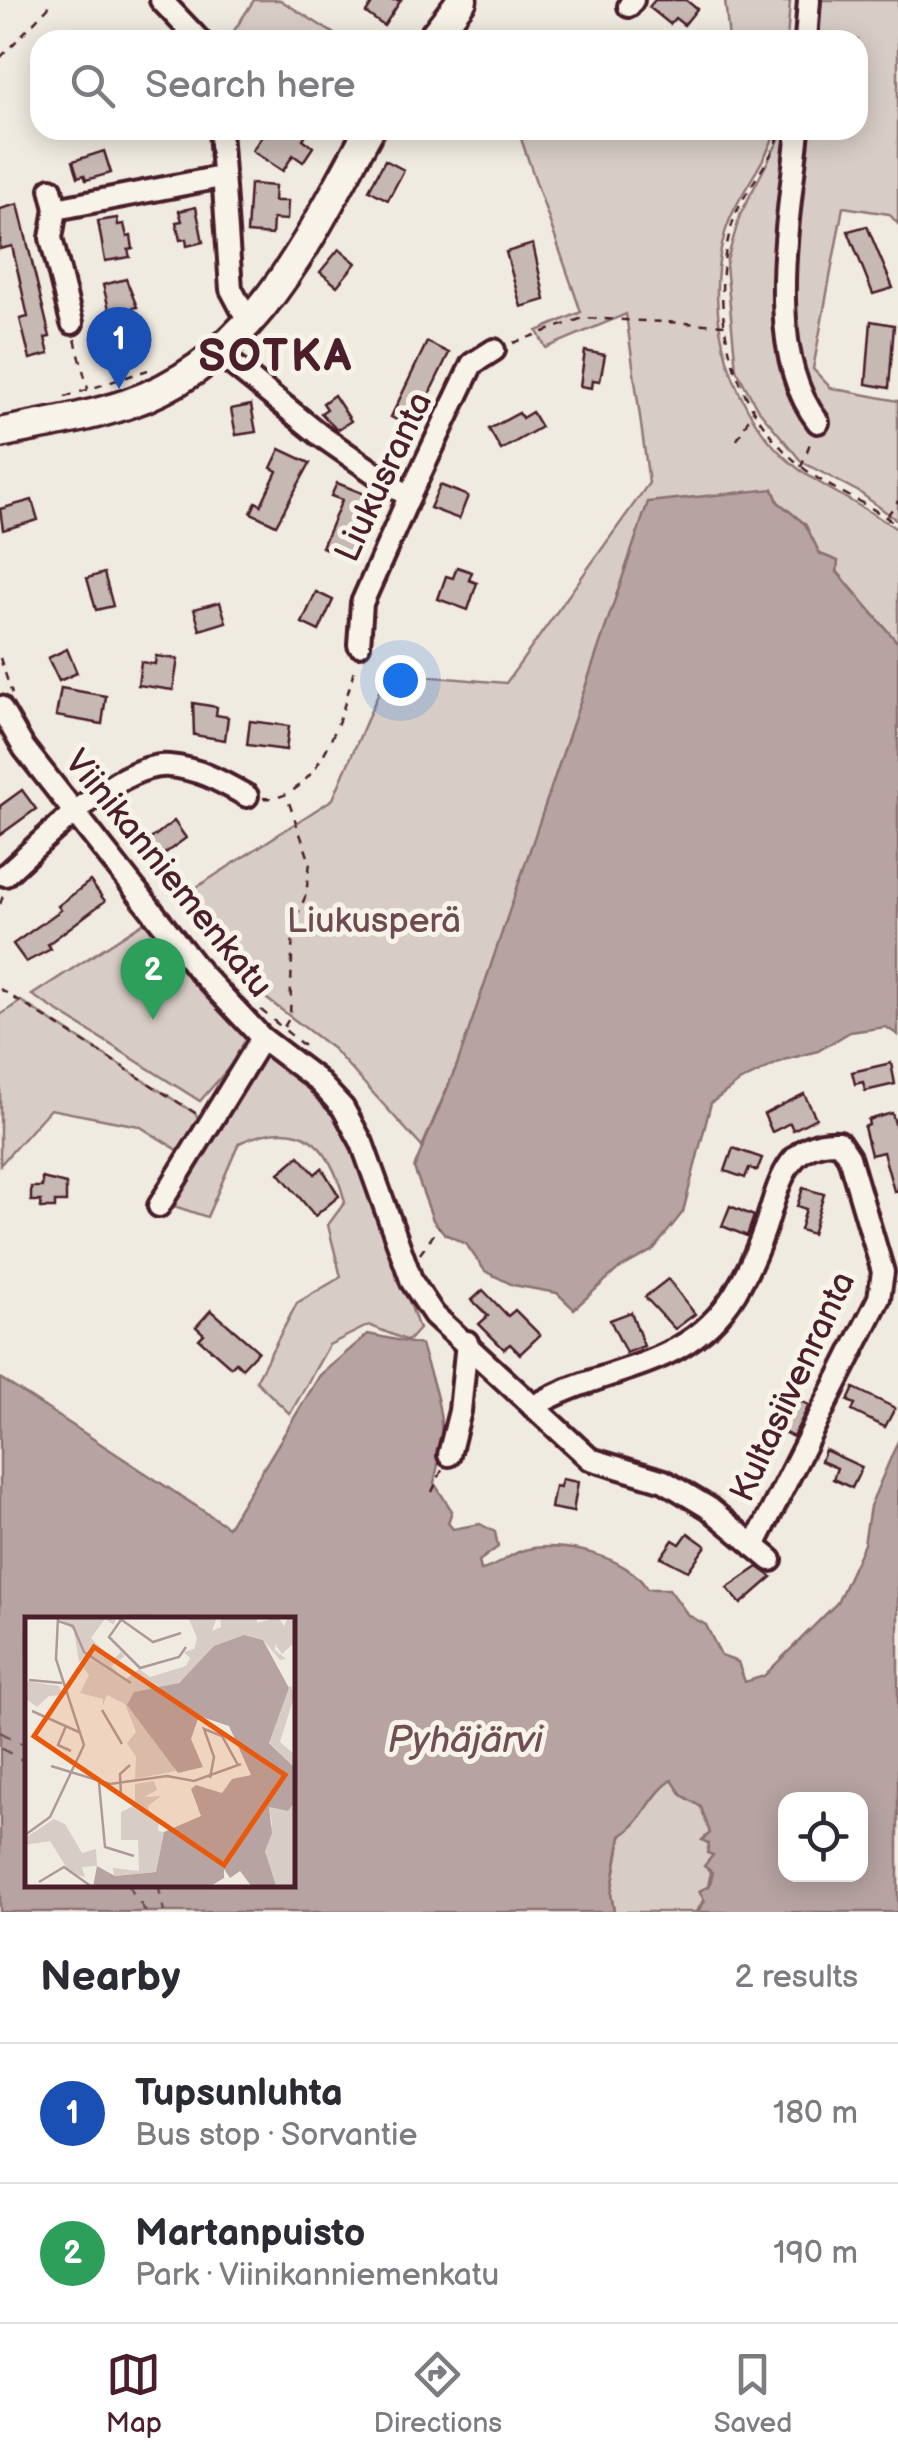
<!DOCTYPE html>
<meta charset="utf-8">
<style>
body{margin:0;font-family:"Balsamiq Sans",sans-serif;background:#f2f2f3;color:#2b2b33}
.controls{position:absolute;right:30px;bottom:30px;display:grid;overflow:hidden;border-radius:20px;box-shadow:0 5px 25px #0003}
.controls button{width:90px;height:90px;display:grid;place-items:center;padding:0;border:0;border-bottom:2px solid #e1e1e2;background:#fff;color:#2b2b33;font:50px sans-serif}
.you{position:absolute;left:400px;top:680px;width:35px;height:35px;margin:-25px;border:8px solid #fff;border-radius:50%;background:#1a73e8;box-shadow:0 0 0 15px #1a73e833}
.badge{display:grid;place-items:center;width:65px;height:65px;border-radius:50%;background:#4a1f2b;color:#fff;font-size:32px;font-weight:700}
.pin{position:absolute;translate:-50% -82px;filter:drop-shadow(0 2px 5px #0008)}
.pin::after{content:'';position:absolute;top:52px;width:35px;height:30px;background:inherit;clip-path:polygon(0 0,100% 0,50% 100%)}
.list{margin:0;padding:0;list-style:none}
h2{display:flex;justify-content:space-between;align-items:center;height:130px;margin:0;padding:0 40px;font-size:42px}
h2 small{font-size:32px;font-weight:400;color:#7c7c81}
.list li{display:grid;grid-template-columns:65px 1fr auto;gap:30px;align-items:center;box-sizing:border-box;height:140px;padding:0 40px;border-top:2px solid #e1e1e2}
.list b{display:block;font-size:38px;white-space:nowrap}
.list p{margin:0;font-size:32px;white-space:nowrap;color:#7c7c81}
.list em{font-size:32px;font-style:normal;color:#7c7c81}
.icon{flex:none;width:55px;height:55px;fill:none;stroke:currentColor;stroke-width:2;stroke-linecap:round;stroke-linejoin:round}
.map{position:relative;flex:none;width:898px;height:1912px;overflow:hidden}
.search{position:absolute;background:#fff;box-shadow:0 5px 25px #0003;left:30px;right:30px;top:30px;height:110px;display:flex;align-items:center;gap:25px;box-sizing:border-box;padding:0 35px;border-radius:30px;color:#7c7c81;font-size:38px}
.sheet{height:410px;background:#fff}
nav{display:flex;justify-content:space-around;align-items:center;box-sizing:border-box;height:140px;border-top:2px solid #e1e1e2;background:#fff;font-size:28px;color:#7c7c81}
nav a{display:grid;justify-items:center;gap:5px}
nav .on{color:#4a1f2b}
.map>svg:first-child{display:block}
.green{fill:#d8cdc6;stroke:#917678;stroke-width:2.5}
.water{fill:#b7a4a2;stroke:#8b6f72;stroke-width:2.5;fill-rule:evenodd}
.lines{fill:none;stroke-linecap:round;stroke-linejoin:round}
.ferry{stroke:#704e55;stroke-width:2.5;stroke-dasharray:12 10;stroke-linecap:butt}
.building{fill:#c6b8b3;stroke:#4a1f2b;stroke-width:2.5}
.minor-casing{stroke:#4a1f2b;stroke-width:28}
.major-casing{stroke:#4a1f2b;stroke-width:35}
.path{stroke:#4a1f2b;stroke-width:2.5;stroke-dasharray:8 8;stroke-linecap:butt}
.minor{stroke:#f7f3e8;stroke-width:20}
.major{stroke:#f7f3e8;stroke-width:28}
.labels{text-anchor:middle;dominant-baseline:central;stroke-width:10;stroke-linejoin:round;paint-order:stroke}
.street-label{font-size:35px;fill:#4a1f2b;stroke:#f7f3e8}
.park-label{font-size:35px;fill:#6e4a52;stroke:#f7f3e8}
.water-label{font-size:38px;font-style:italic;fill:#704e55;stroke:#f7f3e8}
.district-label{font-size:45px;font-weight:bold;letter-spacing:2.5px;fill:#4a1f2b;stroke:#f7f3e8}
.inset-river{fill:none;stroke:#b7a4a2;stroke-width:5}
.inset-road{fill:none;stroke:#ae9998;stroke-width:2.5}
.view{fill:#e8590c;fill-opacity:0.15;stroke:#e8590c;stroke-width:5}
.inset-edge{fill:none;stroke:#4a1f2b;stroke-width:5}
</style>
<div class="map">
<svg width="898" height="1912" viewBox="0 0 898 1912">
<rect width="100%" height="100%" fill="#f0ebe0"/>
<filter id="ink" filterUnits="userSpaceOnUse"><feTurbulence type="fractalNoise" baseFrequency=".01" numOctaves="2"/><feDisplacementMap in="SourceGraphic" scale="20" xChannelSelector="R" yChannelSelector="G"/><feConvolveMatrix kernelMatrix="1 2 1 2 8 2 1 2 1" color-interpolation-filters="sRGB"/></filter>
<g filter="url(#ink)">
<g class="green">
<polygon points="254,0 280,0 344,40 228,40"/>
<polygon points="725,0 790,2 787,40 729,40"/>
<path d="M811,0H898V224L889,214L843,207L813,369L831,388L898,401V521L859,492L802,462L757,408L736,369L726,264L740,215L784,130H791C783,217 759,355 818,428L823,426C819,416 811,409 807,400C770,317 791,215 800,130H858V40H808Z"/>
<path d="M518,130H776C764,167 736,196 725,233C701,313 732,420 800,470C831,492 867,508 898,530V643L837,571L838,561L820,554L805,524L778,502L773,489L457,1065L422,1147L333,1049L246,983L180,898L333,799L387,673L506,683L649,483L626,314L546,348L537,331L581,312Z"/>
<polygon points="146,921 252,1041 200,1101 32,995"/>
<polygon points="21,1001 196,1114 200,1123 181,1152 139,1126 50,1109 0,1165 0,1015"/>
<path d="M265,1056L319,1095L357,1151L419,1329L408,1341L369,1325L329,1345L290,1414L256,1381L297,1303L341,1277L328,1225L345,1202C329,1140 300,1116 239,1143L207,1217L174,1206Z"/>
<path d="M672,1779C680,1791 693,1797 701,1807C721,1835 713,1885 697,1912H614L611,1894L621,1836C644,1821 650,1794 672,1779Z"/>
</g>
<g class="water">
<polygon points="773,489 778,502 805,524 820,554 838,561 837,572 898,643 898,1035 886,1027 850,1032 818,1051 784,1060 739,1082 711,1103 683,1212 653,1250 617,1270 574,1309 557,1293 513,1285 485,1271 466,1244 445,1234 433,1220 414,1168 457,1065 648,502"/>
<path d="M368,1334L421,1345C439,1403 449,1422 434,1483L452,1511L448,1523L453,1529L480,1524L495,1532L498,1547L479,1561L481,1570C498,1567 509,1554 524,1550C560,1540 629,1556 647,1589H669L688,1615L706,1625L721,1656L738,1662L745,1682L764,1676L837,1603L864,1544L870,1506L898,1441V1912H697L705,1901L699,1891L709,1886L713,1873L704,1866L713,1855L707,1853L709,1844L702,1840L710,1833L701,1807L682,1795L672,1780C650,1795 644,1821 621,1836L611,1894L614,1912H0V1378L228,1527L320,1375ZM28,1620H292V1884H28ZM786,1800H860V1874H786Z"/>
</g>
<g class="lines">
<g class="ferry">
<polyline points="0,1732 28,1747"/>
<polyline points="0,1748 28,1763"/>
<polyline points="127,1884 146,1912"/>
<polyline points="158,1884 164,1912"/>
</g>
</g>
<g class="building">
<polygon points="374,0 401,0 384,26 366,13"/>
<polygon points="655,0 686,0 697,9 684,25 675,18 670,24 649,7"/>
<polygon points="266,130 309,130 303,139 313,147 303,162 293,155 283,171 252,151"/>
<polygon points="104,151 111,173 86,180 84,175 78,177 73,161"/>
<polygon points="385,160 404,170 388,200 369,190"/>
<polygon points="250,184 275,186 274,201 288,201 287,220 273,219 272,235 247,233"/>
<polygon points="18,204 50,337 45,338 49,354 30,359 20,319 28,317 12,246 0,249 0,209"/>
<polygon points="196,207 203,242 187,246 186,239 180,240 176,222 182,221 179,211"/>
<polygon points="117,218 118,225 124,224 127,237 131,236 133,249 128,250 130,257 105,261 98,221"/>
<polygon points="867,226 893,288 873,294 848,231"/>
<polygon points="533,244 545,300 521,307 506,252"/>
<polygon points="339,249 356,263 337,286 320,272"/>
<polygon points="126,279 137,307 132,308 134,319 113,325 103,285"/>
<polygon points="871,321 894,325 889,388 866,384"/>
<polygon points="427,342 449,353 417,419 407,415 403,423 391,417"/>
<polygon points="585,351 605,355 600,381 593,380 592,388 580,386"/>
<polygon points="334,395 351,421 337,430 321,413 327,409 323,403"/>
<polygon points="251,405 256,432 236,435 231,409"/>
<polygon points="532,412 541,427 501,450 489,429 519,413 522,418"/>
<polygon points="280,449 310,463 276,525 251,513 256,502 261,505 277,471 271,468"/>
<polygon points="337,483 367,495 354,529 365,533 354,560 322,547 342,500 331,496"/>
<polygon points="440,485 468,496 459,519 430,508"/>
<polygon points="32,500 38,520 3,530 0,509"/>
<polygon points="457,567 472,572 469,580 477,583 468,610 438,599 446,576 453,578"/>
<polygon points="104,573 113,606 96,610 87,578"/>
<polygon points="316,592 333,600 319,631 302,623"/>
<polygon points="220,602 226,622 200,630 194,609"/>
<polygon points="67,649 77,673 59,681 48,658"/>
<polygon points="156,656 178,659 173,690 138,685 141,662 155,664"/>
<polygon points="61,688 106,696 102,724 56,716"/>
<polygon points="193,703 217,707 216,715 228,717 225,740 194,735"/>
<polygon points="250,721 289,726 286,750 247,745"/>
<polygon points="22,790 36,809 0,835 0,806"/>
<polygon points="174,821 186,838 160,857 148,841"/>
<polygon points="90,881 105,901 48,944 51,949 26,962 13,944 61,910 58,906"/>
<polygon points="891,1063 895,1084 865,1091 863,1082 855,1084 852,1072"/>
<polygon points="804,1094 816,1118 793,1130 790,1123 772,1132 764,1114"/>
<polygon points="892,1113 898,1135 898,1191 894,1191 883,1152 871,1155 864,1127 869,1125 868,1120"/>
<polygon points="733,1148 762,1158 757,1171 749,1168 745,1178 725,1171"/>
<polygon points="299,1156 315,1174 322,1168 339,1196 315,1216 279,1173"/>
<polygon points="42,1178 66,1184 66,1202 55,1202 55,1208 41,1208 41,1201 31,1201 31,1187 42,1187"/>
<polygon points="803,1188 824,1194 812,1234 800,1230 806,1209 797,1206"/>
<polygon points="730,1206 754,1216 747,1236 722,1226"/>
<polygon points="668,1279 695,1314 675,1329 645,1297"/>
<polygon points="483,1290 508,1316 515,1310 540,1335 520,1354 510,1344 504,1349 479,1324 488,1316 472,1300"/>
<polygon points="211,1310 258,1351 242,1368 236,1362 231,1367 199,1339 204,1334 196,1327"/>
<polygon points="631,1312 644,1346 626,1353 610,1320"/>
<polygon points="854,1388 895,1408 885,1427 852,1411 855,1404 848,1401"/>
<polygon points="792,1397 809,1405 793,1437 776,1428"/>
<polygon points="825,1450 862,1467 852,1488 833,1479 837,1468 821,1461"/>
<polygon points="562,1479 578,1482 573,1512 551,1508 555,1486 560,1487"/>
<polygon points="688,1533 706,1546 688,1571 661,1557 673,1540 680,1544"/>
<polygon points="758,1567 772,1577 741,1604 727,1588"/>
</g>
<g class="lines">
<g class="minor-casing">
<g id="minor">
<polyline points="161,0 199,40"/>
<polyline points="629,6 633,0"/>
<polyline points="806,40 809,0"/>
<polyline points="220,130 231,289 249,323"/>
<path d="M798,130C790,214 762,351 818,422"/>
<polyline points="51,189 56,209"/>
<polyline points="72,323 51,238 56,209 221,177"/>
<polyline points="220,354 320,435 409,497"/>
<polyline points="359,645 362,603 409,497 472,364 494,350"/>
<polyline points="0,707 24,748 200,972 262,1038 316,1079 343,1108 362,1143 412,1282 434,1315 590,1459 664,1481 709,1508 771,1560"/>
<path d="M5,875C41,843 118,762 169,766C198,768 222,782 247,796"/>
<polyline points="159,1206 262,1038"/>
<path d="M533,1407C603,1364 685,1374 735,1293C746,1275 757,1251 764,1231C778,1190 784,1139 839,1142L849,1157L883,1272L879,1298L754,1546"/>
<polyline points="449,1455 460,1411 467,1342"/>
</g>
</g>
<g class="major-casing">
<g id="major">
<polyline points="431,40 462,0"/>
<path d="M0,433C42,424 86,418 127,404C255,361 308,240 369,130"/>
</g>
</g>
<g class="path">
<polyline points="0,58 55,0"/>
<path d="M779,136C769,165 746,188 735,216C704,302 730,408 801,466C829,490 868,502 898,526"/>
<polyline points="75,339 88,389"/>
<polyline points="513,343 583,318 725,325"/>
<polyline points="65,397 148,370"/>
<polyline points="737,440 753,411"/>
<polyline points="801,467 812,438"/>
<polyline points="887,516 898,501"/>
<polyline points="0,658 12,694"/>
<path d="M263,798C318,804 346,707 355,664"/>
<polyline points="0,904 5,891"/>
<polyline points="0,989 197,1114"/>
<polyline points="261,1010 309,1050"/>
<polyline points="284,1027 290,1017 293,925 306,895 310,862 287,797"/>
<polyline points="420,1254 439,1227"/>
<polyline points="432,1492 442,1470"/>
</g>
<use href="#minor" class="minor"/>
<use href="#major" class="major"/>
</g>
</g>
<g class="labels">
<g class="street-label">
<text transform="translate(384 477) rotate(-65)">Liukusranta</text>
<text transform="translate(168 874) rotate(51)">Viinikanniemenkatu</text>
<text transform="translate(793 1387) rotate(-65)">Kultasiivenranta</text>
</g>
<g class="park-label">
<text x="374" y="921">Liukusperä</text>
</g>
<g class="water-label">
<text x="465" y="1740">Pyhäjärvi</text>
</g>
<g class="district-label">
<text x="276" y="357">SOTKA</text>
</g>
</g>
<g transform="translate(25 1617)">
<rect width="270" height="270" fill="#f0ebe0"/>
<path d="M34,0H91L89,8L80,2L66,21L88,43L96,35L100,39L86,49L100,63L114,52L125,60L161,49L165,41L159,35L169,32L172,21L163,0H192L187,14L196,10L195,0H232V6L253,0L259,9L263,1L270,5V25L257,37L250,27V33L261,42L255,43L238,23L219,20L191,30L151,68L109,75L151,154L110,162L111,140L102,126L111,115L100,87L82,78L78,88V82L55,76L64,58L55,46L62,41L75,48L61,40L54,45L49,14ZM0,64L34,69L38,78L24,79L12,90L0,81ZM265,68L270,77L255,125L270,138V151L244,125ZM129,164L132,173L119,180L136,179L123,189L126,202L134,203L133,214L139,215L131,255L89,259L88,251L114,254L113,223H96V195L110,188V167ZM270,185V270H250L240,234L247,207L244,190L263,194ZM29,202L40,207L57,236L71,232L72,249L57,250L60,260L45,256L25,224L0,228V221Z" fill="#d8cdc6"/>
<path d="M219,18L238,23L264,71L244,126L270,151V185L263,194L244,190L247,216L240,234L251,269L227,270L215,254L205,261L199,252V261L184,270H68L72,249L90,259L131,255L139,215L176,199L166,172L171,168L197,176L207,162L226,158L204,109L174,99L166,122L178,150L153,156L102,88L109,75L154,66L189,29Z" fill="#b7a4a2"/>
<path class="inset-river" d="M193,233H212L225,246M77,270L142,256L205,229L220,235L246,270"/>
<path class="inset-road" d="M98,0L84,20L115,51L154,40L161,30M94,1L128,25L156,16M33,4L48,9L59,35L106,66M4,63L37,66M77,93L97,127M7,94L56,116M41,109L33,128L46,134M26,149L85,167L142,159L169,164L216,147M185,161L189,140L179,112L197,119L213,148M74,166L80,230L109,239M96,178L95,157L105,148M0,218L25,200L59,128L31,42L33,0M14,265L39,250L67,270"/>
<path class="view" d="M69,30L260,158L199,248L9,119Z"/>
<rect width="270" height="270" class="inset-edge"/>
</g>
</svg>
<div class="controls">
<button><svg class="icon" aria-label="locate" viewBox="0 0 24 24"><circle cx="12" cy="12" r="6"/><path d="M12 2v4M12 18v4M2 12h4M18 12h4"/></svg></button>
</div>
<div class="you"></div>
<div class="pin badge" style="left:119px;top:389px;background:#1a4fb4">1</div>
<div class="pin badge" style="left:153px;top:1020px;background:#2e9e5b">2</div>
<div class="search"><svg class="icon" aria-label="search" viewBox="0 0 24 24"><circle cx="10" cy="10" r="6"/><path d="M15 15l6 6"/></svg>Search here</div>
</div>
<section class="sheet">
<h2>Nearby<small>2 results</small></h2>
<ul class="list">
<li><span class="badge" style="background:#1a4fb4">1</span><div><b>Tupsunluhta</b><p>Bus stop · Sorvantie</p></div><em>180 m</em></li>
<li><span class="badge" style="background:#2e9e5b">2</span><div><b>Martanpuisto</b><p>Park · Viinikanniemenkatu</p></div><em>190 m</em></li>
</ul>
</section>
<nav>
<a class="on"><svg class="icon" aria-label="map" viewBox="0 0 24 24"><path d="M3 6l6-2 6 2 6-2v14l-6 2-6-2-6 2zM9 4v14M15 6v14"/></svg>Map</a>
<a><svg class="icon" aria-label="directions" viewBox="0 0 24 24"><path d="M12 3l9 9-9 9-9-9zM9 14v-3h6M13 9l2 2-2 2"/></svg>Directions</a>
<a><svg class="icon" aria-label="saved" viewBox="0 0 24 24"><path d="M7 4h10v16l-5-4-5 4z"/></svg>Saved</a>
</nav>
